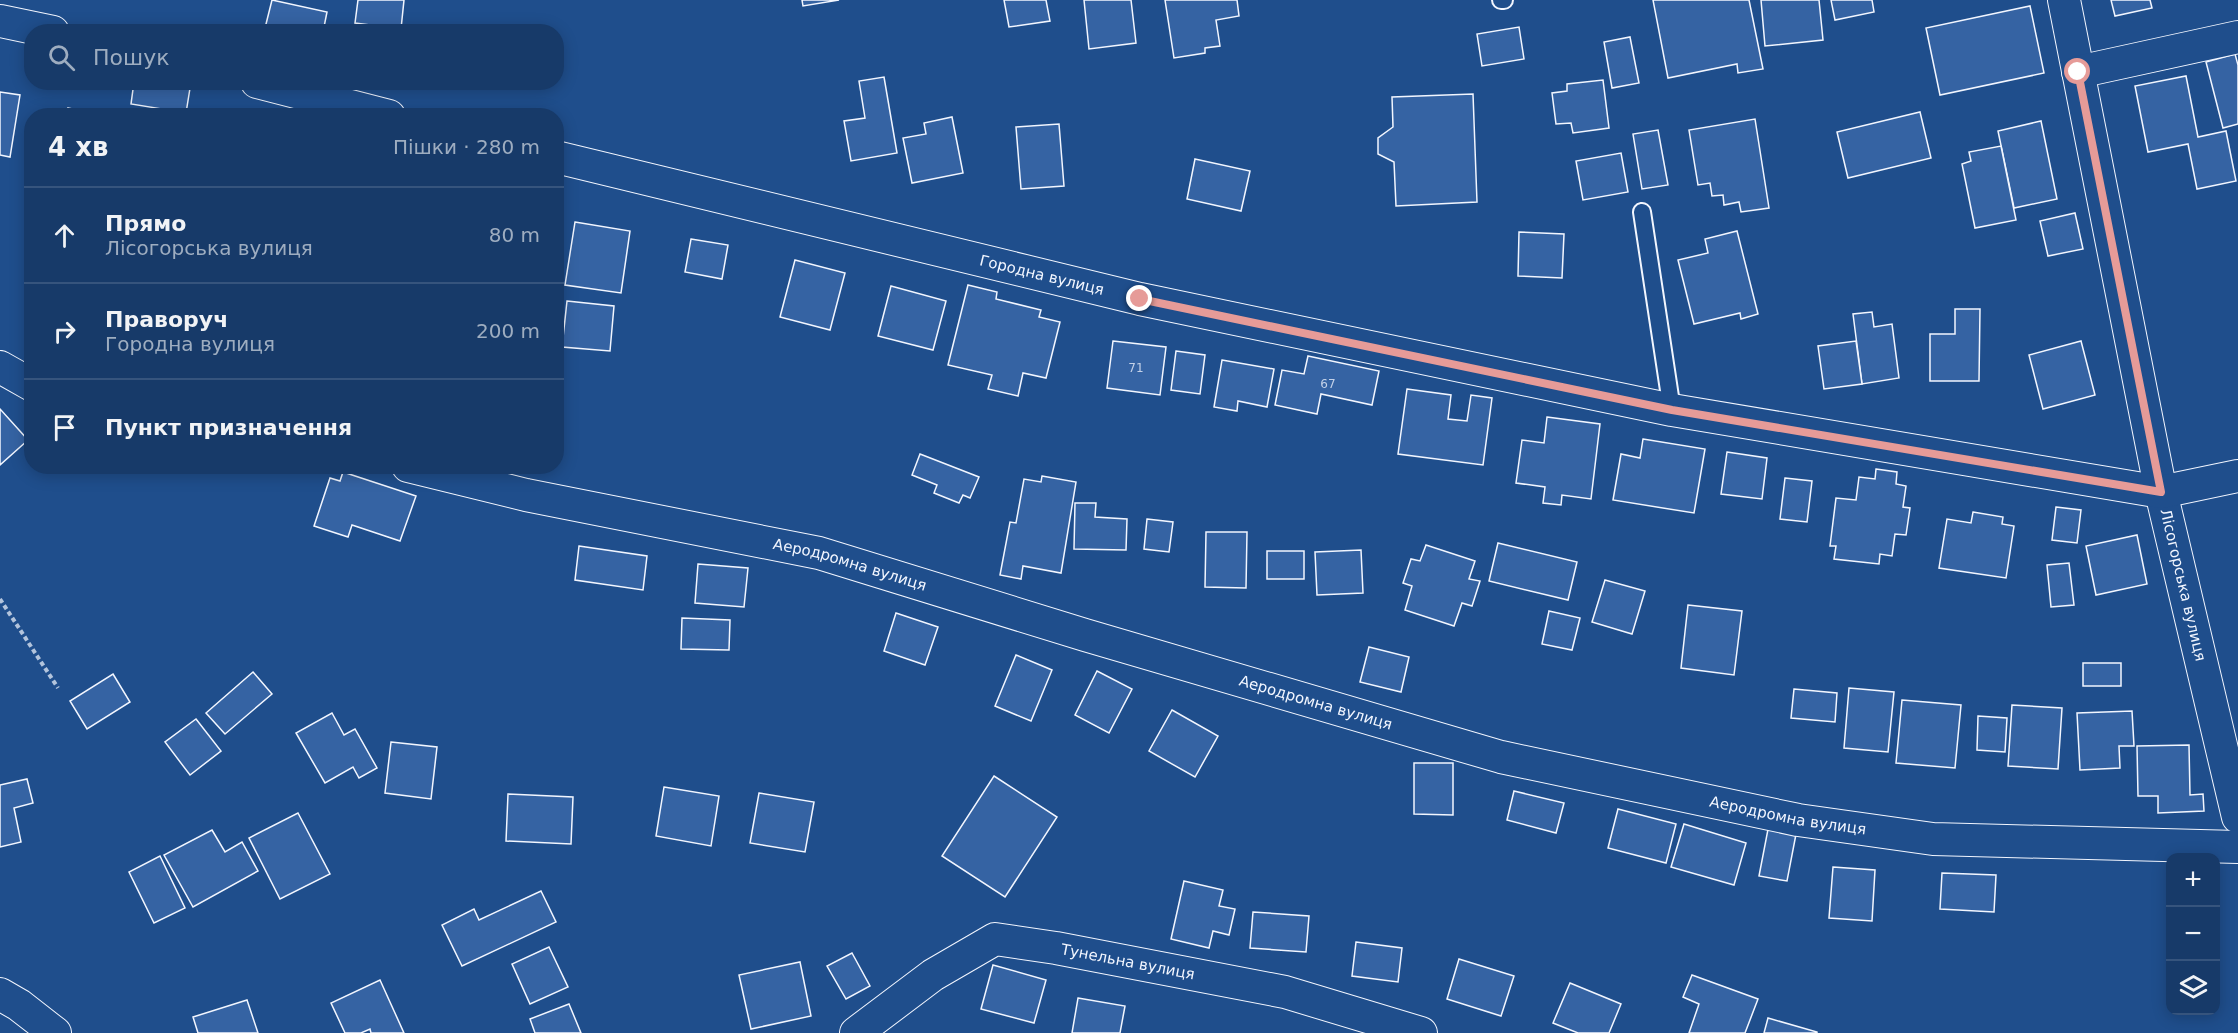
<!DOCTYPE html>
<html lang="uk">
<meta charset="utf-8">
<style>
body{margin:0;font-family:"DejaVu Sans",sans-serif;background:#244571;color:#f1f3f6}
.controls{position:absolute;right:18px;bottom:18px;display:grid;overflow:hidden;border-radius:12px;box-shadow:0 3px 15px #0003}
.controls button{width:54px;height:54px;display:grid;place-items:center;padding:0;border:0;border-bottom:2px solid #36547d;background:#173a69;color:#f1f3f6;font:30px sans-serif}
.stop{position:absolute;width:18px;height:18px;margin:-14px;border:4px solid #e69b98;border-radius:50%;background:#fff}
.stop.end{background:#e69b98;border-color:#fff;box-shadow:0 2px 6px #0008}
.list{margin:0;padding:0;list-style:none}
h2{display:flex;justify-content:space-between;align-items:center;height:78px;margin:0;padding:0 24px;font-size:26px}
h2 small{font-size:20px;font-weight:400;color:#9eadc0}
.list li{display:grid;grid-template-columns:39px 1fr auto;gap:18px;align-items:center;box-sizing:border-box;height:96px;padding:0 24px;border-top:2px solid #36547d}
.list b{display:block;font-size:22px;white-space:nowrap}
.list p{margin:0;font-size:20px;white-space:nowrap;color:#9eadc0}
.list em{font-size:20px;font-style:normal;color:#9eadc0}
.icon{flex:none;width:33px;height:33px;fill:none;stroke:currentColor;stroke-width:2;stroke-linecap:round;stroke-linejoin:round}
.map{position:relative;flex:none;width:2238px;height:1033px;overflow:hidden}
.search{position:absolute;background:#173a69;box-shadow:0 3px 15px #0003;left:24px;top:24px;width:540px;height:66px;display:flex;align-items:center;gap:15px;box-sizing:border-box;padding:0 21px;border-radius:24px;color:#9eadc0;font-size:22px}
.panel{position:absolute;background:#173a69;box-shadow:0 3px 15px #0003;left:24px;top:108px;width:540px;height:366px;border-radius:24px}
.map>svg:first-child{display:block}
.building{fill:#3563a3;stroke:#f2f6ff;stroke-width:1.5}
.lines{fill:none;stroke-linecap:round;stroke-linejoin:round}
.service-casing{stroke:#f2f6ff;stroke-width:20}
.minor-casing{stroke:#f2f6ff;stroke-width:34}
.path{stroke:#b3c4dc;stroke-width:4;stroke-dasharray:4.5 3;stroke-linecap:butt}
.service{stroke:#1f4e8c;stroke-width:16}
.minor{stroke:#1f4e8c;stroke-width:32}
.route{stroke:#e69b98;stroke-width:8}
.labels{text-anchor:middle;dominant-baseline:central;stroke-width:4.5;stroke-linejoin:round;paint-order:stroke}
.number-label{font-size:12px;fill:#c3d1e8}
.street-label{font-size:15px;fill:#f2f6ff;stroke:#1f4e8c}
</style>
<div class="map">
<svg width="2238" height="1033" viewBox="0 0 2238 1033">
<rect width="100%" height="100%" fill="#1f4e8c"/>
<g class="building">
<polygon points="272,0 327,12 323,32 264,32"/>
<polygon points="358,0 404,0 401,29 355,23"/>
<polygon points="802,0 839,0 803,6"/>
<polygon points="1004,0 1046,0 1050,21 1009,27"/>
<polygon points="1084,0 1131,0 1136,43 1089,49"/>
<polygon points="1165,0 1237,0 1239,16 1216,20 1220,46 1205,48 1205,53 1174,58"/>
<polygon points="1653,0 1749,0 1763,69 1738,73 1737,64 1668,78"/>
<polygon points="1761,0 1819,0 1823,40 1765,46"/>
<polygon points="1831,0 1872,0 1874,12 1835,20"/>
<polygon points="2111,0 2150,0 2152,8 2115,16"/>
<polygon points="2030,6 2044,73 1940,95 1926,28"/>
<polygon points="1519,27 1524,59 1482,66 1477,34"/>
<polygon points="1630,37 1639,83 1612,88 1604,42"/>
<polygon points="2235,54 2238,65 2238,124 2223,128 2206,62"/>
<polygon points="2186,76 2198,137 2226,131 2236,181 2197,189 2188,144 2148,152 2135,86"/>
<polygon points="884,77 897,153 851,161 844,121 865,118 859,81"/>
<polygon points="1603,80 1609,128 1573,133 1571,123 1556,124 1552,93 1567,91 1567,84"/>
<polygon points="134,82 191,82 186,113 131,104"/>
<polygon points="0,92 20,95 10,157 0,155"/>
<polygon points="1473,94 1477,202 1396,206 1394,162 1378,154 1378,138 1393,127 1392,97"/>
<polygon points="68,108 106,116 66,116"/>
<polygon points="1920,112 1931,158 1848,178 1837,132"/>
<polygon points="952,117 963,173 912,183 903,138 926,134 924,123"/>
<polygon points="1755,119 1769,208 1741,212 1739,202 1724,205 1723,195 1712,196 1710,183 1698,185 1689,130"/>
<polygon points="2041,121 2057,199 2014,208 1998,131"/>
<polygon points="1059,124 1064,186 1021,189 1016,127"/>
<polygon points="1658,130 1668,185 1642,189 1633,134"/>
<polygon points="2001,146 2016,220 1975,228 1962,164 1971,161 1969,152"/>
<polygon points="1621,153 1628,192 1583,200 1576,161"/>
<polygon points="1195,159 1250,171 1241,211 1187,199"/>
<polygon points="2075,213 2083,249 2048,256 2040,221"/>
<polygon points="575,222 630,231 621,293 565,285"/>
<polygon points="1737,231 1758,314 1741,319 1740,313 1694,324 1678,260 1708,253 1705,239"/>
<polygon points="1519,232 1564,234 1562,278 1518,276"/>
<polygon points="691,239 728,245 722,279 685,272"/>
<polygon points="795,260 845,273 830,330 780,317"/>
<polygon points="968,285 997,292 996,299 1041,310 1039,317 1060,322 1046,378 1023,373 1018,396 988,389 992,375 948,365"/>
<polygon points="891,286 946,301 933,350 878,336"/>
<polygon points="567,301 614,306 610,351 562,347"/>
<polygon points="1955,309 1980,309 1979,381 1930,381 1930,334 1955,334"/>
<polygon points="1872,312 1874,327 1892,324 1899,378 1862,384 1853,314"/>
<polygon points="1113,341 1166,347 1160,395 1107,388"/>
<polygon points="1856,341 1862,384 1824,389 1818,346"/>
<polygon points="2081,341 2095,395 2043,409 2029,355"/>
<polygon points="1176,351 1205,355 1200,394 1171,390"/>
<polygon points="1308,356 1379,371 1372,405 1321,394 1317,414 1275,405 1282,370 1304,374"/>
<polygon points="1222,360 1274,369 1267,407 1238,401 1237,411 1214,407"/>
<polygon points="1407,389 1451,395 1448,419 1467,421 1471,395 1492,398 1483,465 1398,454"/>
<polygon points="0,409 28,440 0,465"/>
<polygon points="1547,417 1600,424 1591,499 1562,495 1561,505 1543,503 1545,487 1516,483 1522,440 1544,443"/>
<polygon points="1643,439 1705,449 1694,513 1613,500 1621,454 1640,458"/>
<polygon points="1727,452 1767,458 1762,499 1721,494"/>
<polygon points="920,454 979,477 970,498 963,495 959,503 934,493 937,485 912,475"/>
<polygon points="1876,469 1897,472 1896,484 1906,486 1903,507 1910,508 1906,535 1895,534 1892,556 1880,554 1879,564 1834,559 1836,546 1830,546 1836,498 1856,500 1859,477 1875,479"/>
<polygon points="343,472 416,496 400,541 352,525 348,537 314,526 330,478 340,481"/>
<polygon points="1042,476 1076,482 1061,573 1023,566 1021,579 1000,575 1010,522 1016,523 1024,479 1041,482"/>
<polygon points="1785,478 1812,481 1807,522 1780,519"/>
<polygon points="1075,503 1096,503 1095,517 1127,519 1126,550 1074,549"/>
<polygon points="2056,507 2081,510 2077,543 2052,540"/>
<polygon points="1973,512 2003,517 2002,524 2014,526 2006,578 1939,568 1947,519 1971,523"/>
<polygon points="1147,519 1173,522 1169,552 1144,549"/>
<polygon points="1206,532 1247,532 1246,588 1205,587"/>
<polygon points="2137,535 2147,584 2096,595 2086,546"/>
<polygon points="1498,543 1577,562 1568,600 1489,581"/>
<polygon points="1426,545 1475,561 1469,579 1480,581 1472,606 1462,603 1454,626 1405,610 1412,586 1403,583 1411,559 1420,561"/>
<polygon points="579,546 647,556 643,590 575,580"/>
<polygon points="1361,550 1363,593 1317,595 1315,552"/>
<rect x="1267" y="551" width="37" height="28"/>
<polygon points="2069,563 2074,605 2051,607 2047,565"/>
<polygon points="698,564 748,568 744,607 695,603"/>
<polygon points="1605,580 1645,591 1632,634 1592,622"/>
<polygon points="1688,605 1742,611 1734,675 1681,668"/>
<polygon points="1549,611 1580,618 1572,650 1542,644"/>
<polygon points="896,613 938,627 925,665 884,651"/>
<polygon points="682,618 730,620 729,650 681,649"/>
<polygon points="1369,647 1409,657 1401,692 1360,682"/>
<polygon points="1016,655 1052,670 1031,721 995,706"/>
<rect x="2083" y="663" width="38" height="23"/>
<polygon points="1097,671 1132,689 1109,733 1075,715"/>
<polygon points="253,672 272,694 225,734 206,713"/>
<polygon points="113,674 130,702 87,729 70,701"/>
<polygon points="1849,688 1894,692 1888,752 1844,748"/>
<polygon points="1794,689 1837,693 1835,722 1791,718"/>
<polygon points="1902,700 1961,705 1955,768 1896,763"/>
<polygon points="2012,705 2062,708 2058,769 2008,766"/>
<polygon points="1172,710 1218,736 1195,777 1149,751"/>
<polygon points="2132,711 2134,746 2119,746 2120,768 2080,770 2077,713"/>
<polygon points="332,713 344,735 355,729 377,768 359,778 353,767 325,783 296,733"/>
<polygon points="1978,716 2007,718 2005,752 1977,750"/>
<polygon points="196,719 221,751 190,775 165,742"/>
<polygon points="391,742 437,747 431,799 385,793"/>
<polygon points="2189,745 2190,795 2203,794 2204,811 2158,813 2158,796 2138,796 2137,746"/>
<polygon points="1414,763 1453,763 1453,815 1414,814"/>
<polygon points="994,776 1057,817 1005,897 942,856"/>
<polygon points="27,779 33,803 14,808 21,842 0,847 0,785"/>
<polygon points="664,787 719,796 711,846 656,836"/>
<polygon points="1514,791 1564,803 1556,833 1507,820"/>
<polygon points="759,793 814,802 805,852 750,843"/>
<polygon points="508,794 573,797 571,844 506,841"/>
<polygon points="1618,809 1676,824 1666,863 1608,848"/>
<polygon points="298,813 330,874 280,899 249,838"/>
<polygon points="1684,824 1746,843 1734,885 1671,867"/>
<polygon points="1769,824 1797,829 1787,881 1759,876"/>
<polygon points="212,830 225,852 242,842 258,871 193,907 164,855"/>
<polygon points="160,856 185,908 154,923 129,872"/>
<polygon points="1833,867 1875,870 1872,921 1829,918"/>
<polygon points="1942,873 1996,875 1994,912 1940,909"/>
<polygon points="1184,881 1223,890 1219,906 1235,909 1229,935 1213,931 1209,948 1171,939"/>
<polygon points="541,891 556,922 462,966 442,925 474,909 479,920"/>
<polygon points="1253,912 1309,916 1306,952 1250,948"/>
<polygon points="1356,942 1402,948 1398,982 1352,976"/>
<polygon points="549,947 568,987 530,1004 512,964"/>
<polygon points="852,953 870,986 846,999 827,966"/>
<polygon points="1459,959 1514,976 1501,1016 1447,999"/>
<polygon points="800,962 811,1016 751,1029 739,975"/>
<polygon points="993,965 1046,980 1034,1023 981,1009"/>
<polygon points="1692,975 1758,999 1745,1033 1689,1033 1699,1004 1683,997"/>
<polygon points="380,980 404,1033 371,1033 370,1029 361,1033 345,1033 331,1003"/>
<polygon points="1570,983 1621,1004 1609,1033 1578,1033 1553,1023"/>
<polygon points="1078,998 1125,1006 1120,1033 1072,1033"/>
<polygon points="247,1000 258,1033 198,1033 193,1017"/>
<polygon points="569,1004 581,1033 535,1033 530,1019"/>
<polygon points="1768,1018 1817,1032 1817,1033 1764,1033"/>
</g>
<g class="lines">
<g class="service-casing">
<g id="service">
<polyline points="1501,0 1504,0"/>
<polyline points="1642,212 1672,410"/>
</g>
</g>
<g class="minor-casing">
<g id="minor">
<path id="s1" d="M2064,0L2161,492L2238,817"/>
<polyline points="0,21 53,32"/>
<polyline points="2078,72 2238,37"/>
<polyline points="257,82 389,116"/>
<path id="s2" d="M556,157L1140,299L1672,410L2161,492L2238,476"/>
<polyline points="0,367 32,385"/>
<path id="s3" d="M408,466L526,495L819,553L1085,635L1501,757L1798,820L1933,839L2238,847"/>
<polyline points="0,994 19,1005 55,1033"/>
<path id="s4" d="M856,1033L933,975L995,939L1056,948L1285,992L1421,1033"/>
</g>
</g>
<polyline class="path" points="0,599 58,688"/>
<use href="#service" class="service"/>
<use href="#minor" class="minor"/>
</g>
<g class="lines">
<polyline class="route" points="1140,299 1672,410 2161,492 2078,72"/>
</g>
<g class="labels">
<g class="number-label">
<text x="1136" y="368">71</text>
<text x="1328" y="384">67</text>
</g>
<g class="street-label">
<text stroke="none"><textPath href="#s2" startOffset="500">Городна вулиця</textPath></text>
<text stroke="none"><textPath href="#s3" startOffset="453">Аеродромна вулиця</textPath></text>
<text stroke="none"><textPath href="#s1" startOffset="597">Лісогорська вулиця</textPath></text>
<text stroke="none"><textPath href="#s3" startOffset="939">Аеродромна вулиця</textPath></text>
<text stroke="none"><textPath href="#s3" startOffset="1425">Аеродромна вулиця</textPath></text>
<text stroke="none"><textPath href="#s4" startOffset="303">Тунельна вулиця</textPath></text>
</g>
</g>
</svg>
<div class="controls">
<button>+</button>
<button>−</button>
<button><svg class="icon" aria-label="layers" viewBox="0 0 24 24"><path d="M12 4l9 5-9 5-9-5zM3 14l9 5 9-5"/></svg></button>
</div>
<div class="stop" style="left:2078px;top:72px"></div>
<div class="stop end" style="left:1140px;top:299px"></div>
<div class="search"><svg class="icon" aria-label="search" viewBox="0 0 24 24"><circle cx="10" cy="10" r="6"/><path d="M15 15l6 6"/></svg>Пошук</div>
<section class="panel">
<h2>4 хв<small>Пішки · 280 m</small></h2>
<ul class="list">
<li><svg class="icon" aria-label="ahead" viewBox="0 0 24 24"><path d="M12 20V5M6 11l6-6 6 6"/></svg><div><b>Прямо</b><p>Лісогорська вулиця</p></div><em>80 m</em></li>
<li><svg class="icon" aria-label="right" viewBox="0 0 24 24"><path d="M7 20v-9h11M14 6l5 5-5 5"/></svg><div><b>Праворуч</b><p>Городна вулиця</p></div><em>200 m</em></li>
<li><svg class="icon" aria-label="arrive" viewBox="0 0 24 24"><path d="M6 21V4h12l-3 4 3 4H6"/></svg><div><b>Пункт призначення</b></div></li>
</ul>
</section>
</div>
